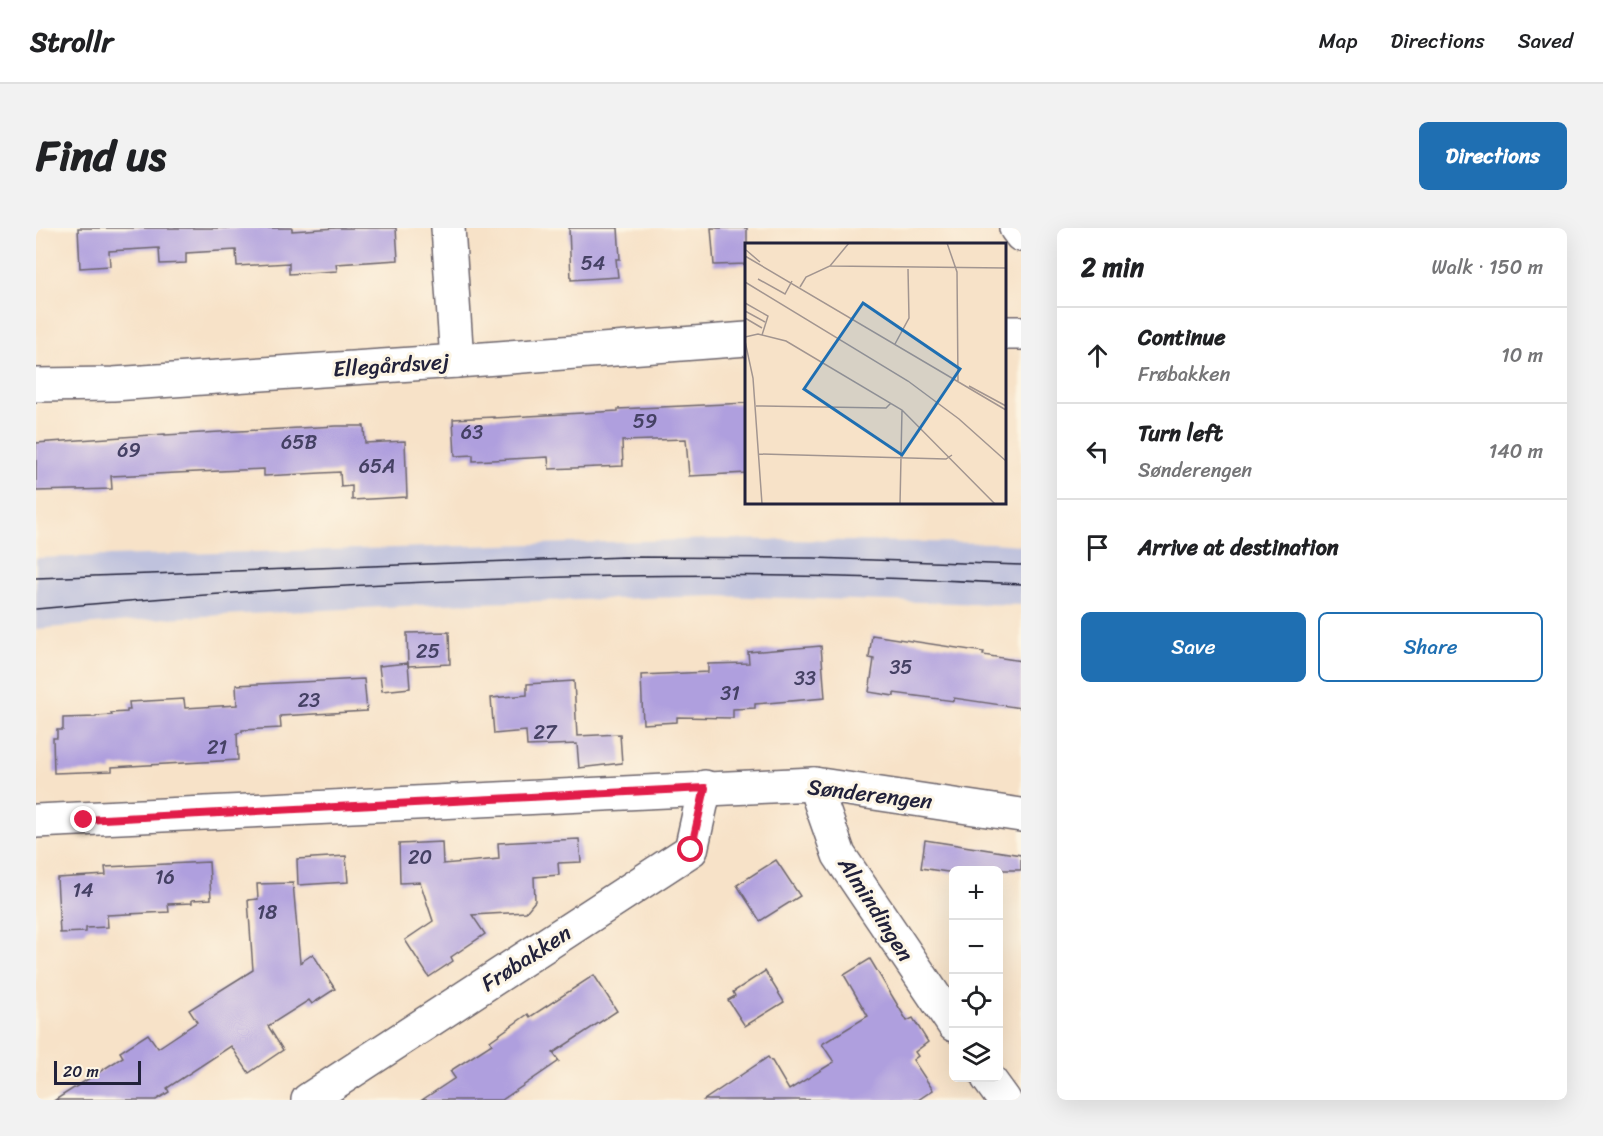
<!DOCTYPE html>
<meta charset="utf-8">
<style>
body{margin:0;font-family:Sriracha,sans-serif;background:#f2f2f2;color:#202124}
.controls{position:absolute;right:18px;bottom:18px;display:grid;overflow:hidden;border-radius:9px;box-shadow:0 6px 24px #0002}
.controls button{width:54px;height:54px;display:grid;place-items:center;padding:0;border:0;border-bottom:2px solid #e0e0e0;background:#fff;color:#202124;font:30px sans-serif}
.scale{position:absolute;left:18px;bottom:15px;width:87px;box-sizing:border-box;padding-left:6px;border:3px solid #22223b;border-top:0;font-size:16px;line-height:21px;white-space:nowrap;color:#22223b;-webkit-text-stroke:4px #fcf5e5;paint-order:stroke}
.stop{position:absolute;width:18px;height:18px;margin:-14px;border:4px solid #e11d48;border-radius:50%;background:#fff}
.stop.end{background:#e11d48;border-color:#fff;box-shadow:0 2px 6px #0008}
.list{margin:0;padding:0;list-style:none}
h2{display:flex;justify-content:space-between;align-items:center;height:78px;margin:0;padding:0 24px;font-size:26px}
h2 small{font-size:20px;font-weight:400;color:#757577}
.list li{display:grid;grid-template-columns:39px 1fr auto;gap:18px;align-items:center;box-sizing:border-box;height:96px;padding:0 24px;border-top:2px solid #e0e0e0}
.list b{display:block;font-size:22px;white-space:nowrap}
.list p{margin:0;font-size:20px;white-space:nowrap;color:#757577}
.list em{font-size:20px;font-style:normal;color:#757577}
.actions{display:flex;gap:12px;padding:18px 24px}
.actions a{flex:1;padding:14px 0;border:2px solid #1f6fb2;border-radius:9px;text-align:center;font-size:21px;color:#1f6fb2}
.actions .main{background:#1f6fb2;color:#fff}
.icon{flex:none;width:33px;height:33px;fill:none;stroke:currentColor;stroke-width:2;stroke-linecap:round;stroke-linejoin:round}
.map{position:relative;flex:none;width:985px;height:872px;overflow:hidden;border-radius:9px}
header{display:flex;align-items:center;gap:36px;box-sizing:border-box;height:84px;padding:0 30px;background:#fff;border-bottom:2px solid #e0e0e0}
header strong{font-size:28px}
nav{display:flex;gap:33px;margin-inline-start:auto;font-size:21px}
.intro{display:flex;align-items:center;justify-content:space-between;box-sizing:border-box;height:144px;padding:0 36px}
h1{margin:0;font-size:42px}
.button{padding:15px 27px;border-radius:9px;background:#1f6fb2;color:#fff;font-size:21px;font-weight:700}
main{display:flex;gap:36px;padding:0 36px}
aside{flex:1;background:#fff;border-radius:9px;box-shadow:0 6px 24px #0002}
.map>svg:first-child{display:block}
.industrial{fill:#bfc2dd}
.building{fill:#af9fde}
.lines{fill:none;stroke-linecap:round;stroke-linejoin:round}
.minor-casing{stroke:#6d656c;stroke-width:36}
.minor{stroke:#fff;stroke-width:33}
.tram{stroke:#22223b;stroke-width:1.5}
.route{stroke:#e11d48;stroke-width:8}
.labels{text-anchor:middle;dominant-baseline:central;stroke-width:6;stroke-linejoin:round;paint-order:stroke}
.number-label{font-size:20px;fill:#454164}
.street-label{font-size:22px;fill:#22223b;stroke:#fcf5e5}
.inset-road{fill:none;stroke:#a29590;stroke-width:1.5}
.view{fill:#1f6fb2;fill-opacity:0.15;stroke:#1f6fb2;stroke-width:3}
.inset-edge{fill:none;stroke:#22223b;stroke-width:3}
</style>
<header>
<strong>Strollr</strong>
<nav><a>Map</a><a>Directions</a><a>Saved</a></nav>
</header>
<div class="intro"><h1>Find us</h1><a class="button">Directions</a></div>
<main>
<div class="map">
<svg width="985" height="872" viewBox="0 0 985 872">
<rect width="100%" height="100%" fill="#fcf5e5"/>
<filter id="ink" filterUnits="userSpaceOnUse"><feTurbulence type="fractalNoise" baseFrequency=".0167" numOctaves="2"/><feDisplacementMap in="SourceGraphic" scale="12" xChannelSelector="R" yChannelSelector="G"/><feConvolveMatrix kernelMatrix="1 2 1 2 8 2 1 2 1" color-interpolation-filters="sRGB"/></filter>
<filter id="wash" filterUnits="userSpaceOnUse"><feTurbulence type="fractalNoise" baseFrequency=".008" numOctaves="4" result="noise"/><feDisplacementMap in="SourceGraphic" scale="24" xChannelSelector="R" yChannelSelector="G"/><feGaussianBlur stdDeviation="1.35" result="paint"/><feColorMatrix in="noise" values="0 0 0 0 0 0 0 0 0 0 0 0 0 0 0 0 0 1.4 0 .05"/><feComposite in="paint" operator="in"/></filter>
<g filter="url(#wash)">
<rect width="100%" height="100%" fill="#f7e2c8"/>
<polygon class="industrial" points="681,311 956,315 985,317 985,377 681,368 406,376 130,390 0,401 0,330"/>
<g id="blocks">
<g class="building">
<polygon points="42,0 256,0 256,3 300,0 360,0 362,32 300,36 301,43 253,46 253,35 201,38 200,22 150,25 150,35 124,36 123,20 73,23 74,38 44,40"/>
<polygon points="533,0 582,0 584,31 580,31 582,49 535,52"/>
<polygon points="675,0 711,0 711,36 678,37"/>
<polygon points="711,175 711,245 653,248 650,211 586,213 587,238 513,241 512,229 437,233 437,227 419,228 417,191 458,189 458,190 582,183 582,181"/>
<polygon points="301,198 328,198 329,215 369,213 371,269 316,272 316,258 305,259 304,244 228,248 228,241 75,248 76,261 0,263 0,215 129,206 129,207"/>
<polygon points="413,404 414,436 372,438 371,405"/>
<polygon points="836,407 948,424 947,427 985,433 985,480 918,470 918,473 858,465 858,468 833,464 838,431 833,430"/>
<polygon points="785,418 789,470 719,476 719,480 697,481 697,490 641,489 641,494 607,496 605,447 672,444 672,436 713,435 712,424"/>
<polygon points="372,435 374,460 346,463 343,438"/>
<polygon points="328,451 331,483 244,488 245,500 206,502 206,504 201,505 202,532 76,539 76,543 18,545 17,510 21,510 21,502 27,502 27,490 60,489 60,488 76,487 75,485 91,484 91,482 94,482 93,474 148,471 149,480 201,477 200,457"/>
<polygon points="538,453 541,508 584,506 586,535 543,540 541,516 491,518 490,503 458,506 455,470 491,467 491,456"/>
<polygon points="543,611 545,634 522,635 523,647 498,649 499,673 490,684 436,687 449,706 415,729 417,733 393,749 369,712 397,693 384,654 364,655 363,616 406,614 407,636 463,631 462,615"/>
<polygon points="889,612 985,627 985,642 918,642 918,645 885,640"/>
<polygon points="310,628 312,654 262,657 261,631"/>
<polygon points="740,632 764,668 724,693 701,657"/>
<polygon points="173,634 175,671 156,672 156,675 132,676 133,684 71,687 72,699 50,700 50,704 24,705 21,650 70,647 69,639"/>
<polygon points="257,655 264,735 277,726 299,761 276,776 273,772 232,798 247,822 213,845 195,818 131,860 133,864 120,872 19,872 87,829 84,824 112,806 122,820 161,794 153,782 217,742 212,672 222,671 221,656"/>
<polygon points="834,731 871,793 877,790 892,814 879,824 882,828 877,832 897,862 882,872 668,872 732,829 735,833 736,833 753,862 798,834 786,816 832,788 808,747"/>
<polygon points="729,743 748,774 709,798 692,772 699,768 697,764"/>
<polygon points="558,747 581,783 517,825 523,833 466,872 386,872 419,850 414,843 456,816 454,813 492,786 494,789"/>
</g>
</g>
</g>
<g filter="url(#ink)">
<use href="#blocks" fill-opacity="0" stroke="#6d656c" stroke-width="1.5"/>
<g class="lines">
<g class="minor-casing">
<g id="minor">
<polyline points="412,0 421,133"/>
<polyline points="980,0 985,7"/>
<polyline points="969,105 985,105"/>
<polyline points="0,157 77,156 421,133 711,111"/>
<polyline points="778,556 803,627 918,797"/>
<polyline points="0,593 778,556 985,587"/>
<polyline points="952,850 968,872"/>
<polyline points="272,872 655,622 669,559"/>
</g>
</g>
<use href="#minor" class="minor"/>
<g class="tram">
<polyline points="0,350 588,329 778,330 985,337"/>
<path d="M0,381C327,351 657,337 985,356"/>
</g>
</g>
</g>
<g class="lines" filter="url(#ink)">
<polyline class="route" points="48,592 669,560 655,622"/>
</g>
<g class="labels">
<g class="number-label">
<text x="557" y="35">54</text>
<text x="609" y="193">59</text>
<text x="436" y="204">63</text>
<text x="263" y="214">65B</text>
<text x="93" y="222">69</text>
<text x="341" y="238">65A</text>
<text x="392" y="423">25</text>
<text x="865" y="439">35</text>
<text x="769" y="450">33</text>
<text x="694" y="465">31</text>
<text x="273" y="472">23</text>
<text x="509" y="504">27</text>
<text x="181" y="519">21</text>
<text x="384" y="629">20</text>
<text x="129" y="649">16</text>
<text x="47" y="662">14</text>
<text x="231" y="684">18</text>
</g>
<g class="street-label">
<text transform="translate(355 137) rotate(-4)">Ellegårdsvej</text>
<text transform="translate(834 566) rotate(7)">Sønderengen</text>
<text transform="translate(840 681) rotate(57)">Almindingen</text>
<text transform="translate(490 730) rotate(-33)">Frøbakken</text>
</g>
</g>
<g transform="translate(709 15)">
<rect width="261" height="261" fill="#f7e2c8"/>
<path class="inset-road" d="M202,0L212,29L213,139M1,7L15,19M0,13L261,167M85,23L261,25M13,36L40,51L47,38M0,39L163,138L214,176L261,218M55,44L61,34L85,23L104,0M0,60L23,73L17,92M0,68L20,79M0,75L17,85M0,94L13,91L41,98L157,167L250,261M0,98L8,135L17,261M150,101L164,75L163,26M224,143L261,163M11,163L141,165L146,160M14,211L201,216L207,212M155,261L157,167"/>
<path class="view" d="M118,60L215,126L157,212L59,146Z"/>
<rect width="261" height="261" class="inset-edge"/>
</g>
</svg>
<div class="controls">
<button>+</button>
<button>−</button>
<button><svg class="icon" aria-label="locate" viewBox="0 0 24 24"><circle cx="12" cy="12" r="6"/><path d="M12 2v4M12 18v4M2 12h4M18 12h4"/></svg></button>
<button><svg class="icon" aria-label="layers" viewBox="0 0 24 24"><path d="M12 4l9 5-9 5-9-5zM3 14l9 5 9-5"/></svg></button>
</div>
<div class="scale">20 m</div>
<div class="stop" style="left:655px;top:622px"></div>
<div class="stop end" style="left:48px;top:592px"></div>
</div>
<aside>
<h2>2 min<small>Walk · 150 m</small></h2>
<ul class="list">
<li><svg class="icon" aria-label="ahead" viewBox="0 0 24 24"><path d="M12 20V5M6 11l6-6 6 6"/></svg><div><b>Continue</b><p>Frøbakken</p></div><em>10 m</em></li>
<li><svg class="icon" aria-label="left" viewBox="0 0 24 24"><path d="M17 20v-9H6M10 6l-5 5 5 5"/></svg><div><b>Turn left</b><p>Sønderengen</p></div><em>140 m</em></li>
<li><svg class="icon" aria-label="arrive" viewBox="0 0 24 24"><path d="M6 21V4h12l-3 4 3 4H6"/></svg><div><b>Arrive at destination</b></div></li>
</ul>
<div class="actions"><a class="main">Save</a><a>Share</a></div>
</aside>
</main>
